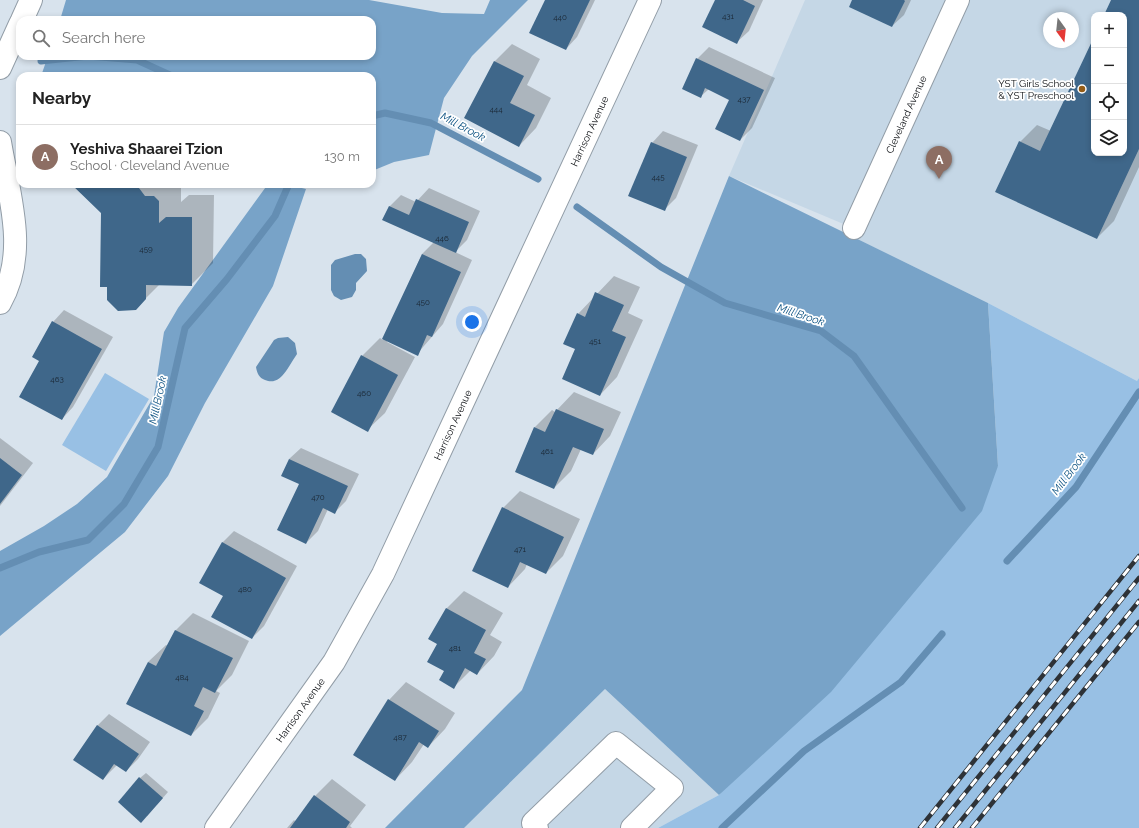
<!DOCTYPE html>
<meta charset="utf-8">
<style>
body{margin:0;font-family:Raleway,sans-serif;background:#f6f6f6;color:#222}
.controls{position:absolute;right:12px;top:12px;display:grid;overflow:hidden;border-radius:8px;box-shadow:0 2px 6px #0003}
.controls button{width:36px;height:36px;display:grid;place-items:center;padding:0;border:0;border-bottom:1px solid #e0e0e0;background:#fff;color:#222;font:20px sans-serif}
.compass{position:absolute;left:1043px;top:12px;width:36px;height:36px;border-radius:50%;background:#fff;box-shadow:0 2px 6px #0003;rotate:165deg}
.you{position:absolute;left:472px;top:322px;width:14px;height:14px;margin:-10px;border:3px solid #fff;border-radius:50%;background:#1a73e8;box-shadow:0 0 0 6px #1a73e833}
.badge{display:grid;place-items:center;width:26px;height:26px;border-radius:50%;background:#945c16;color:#fff;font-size:13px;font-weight:700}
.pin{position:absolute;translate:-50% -33px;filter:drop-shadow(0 1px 2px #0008)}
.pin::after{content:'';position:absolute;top:21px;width:14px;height:12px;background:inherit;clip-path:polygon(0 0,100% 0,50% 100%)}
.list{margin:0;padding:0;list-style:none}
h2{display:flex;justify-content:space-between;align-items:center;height:52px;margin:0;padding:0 16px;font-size:17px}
h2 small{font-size:13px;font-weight:400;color:#767676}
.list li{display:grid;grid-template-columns:26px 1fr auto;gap:12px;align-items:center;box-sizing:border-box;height:64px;padding:0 16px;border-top:1px solid #e0e0e0}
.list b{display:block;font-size:15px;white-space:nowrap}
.list p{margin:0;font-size:13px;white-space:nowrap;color:#767676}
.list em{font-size:13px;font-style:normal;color:#767676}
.icon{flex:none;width:22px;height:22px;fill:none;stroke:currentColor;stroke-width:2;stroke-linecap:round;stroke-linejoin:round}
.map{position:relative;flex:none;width:1139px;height:828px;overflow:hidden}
.search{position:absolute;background:#fff;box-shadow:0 2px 6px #0003;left:16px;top:16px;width:360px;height:44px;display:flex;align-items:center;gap:10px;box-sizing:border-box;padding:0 14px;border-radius:12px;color:#767676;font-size:15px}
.panel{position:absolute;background:#fff;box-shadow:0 2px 6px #0003;left:16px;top:72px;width:360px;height:116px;border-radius:12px}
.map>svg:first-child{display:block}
.built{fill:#c5d7e6;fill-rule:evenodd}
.green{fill:#98c0e4}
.forest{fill:#78a3c8}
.water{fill:#648eb3}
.shadow{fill:#0003}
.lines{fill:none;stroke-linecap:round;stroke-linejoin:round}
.stream{stroke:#648eb3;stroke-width:7}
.building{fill:#3f678a}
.minor-casing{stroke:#929da7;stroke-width:24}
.minor{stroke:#fff;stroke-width:22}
.rail-casing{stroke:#2e3237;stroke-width:4.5}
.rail{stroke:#fff;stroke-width:3;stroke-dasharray:9;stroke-linecap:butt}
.poi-dot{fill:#945c16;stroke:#fff;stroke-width:1.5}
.labels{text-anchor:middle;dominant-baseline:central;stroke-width:3.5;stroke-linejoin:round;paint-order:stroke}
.number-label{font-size:8px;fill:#192531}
.poi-label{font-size:10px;fill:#0c0f13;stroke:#fff;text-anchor:end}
.street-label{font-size:10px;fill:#0c0f13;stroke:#fff}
.water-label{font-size:11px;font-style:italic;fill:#0c5282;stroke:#fff}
</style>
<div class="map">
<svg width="1139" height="828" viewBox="0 0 1139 828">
<rect width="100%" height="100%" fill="#d8e3ed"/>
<g class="built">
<path d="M805,0H1111L1104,15H1094V37L1040,151L1019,141L995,192L1097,239L1139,149V378L1137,381L988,303L849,235L853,228L729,176ZM1049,18H1073V42H1049Z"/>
<polygon points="605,689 719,795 658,828 464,828"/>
</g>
<g class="green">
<polygon points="988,303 1137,381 1139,378 1139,828 658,828 719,795 998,466"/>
<polygon points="105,373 149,399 106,471 62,445"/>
</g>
<g class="forest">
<polygon points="66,0 369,0 442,13 484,14 490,0 528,0 472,56 444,98 429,155 394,162 372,171 372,76 41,76 48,56 372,56 372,20 60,20"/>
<polygon points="729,176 988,303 998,466 982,511 831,692 719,795 605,689 464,828 385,828 522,690"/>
<polygon points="268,184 285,184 306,189 273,286 205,403 168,476 125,532 0,636 0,551 44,526 77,504 107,477 154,396 164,332 178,308"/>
</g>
<g class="water">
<polygon points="355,254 361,254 366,259 367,271 356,283 356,290 352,297 341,300 334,296 331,290 331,265 335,260"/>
<path d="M288,337L295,343L297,354C289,365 281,387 265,380C259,378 257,373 256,367L274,340L278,338Z"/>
</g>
<g class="shadow">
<polygon points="546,0 595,0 577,37 566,49"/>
<polygon points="716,0 763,0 749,31 737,42"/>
<polygon points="853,0 911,0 904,15 892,26"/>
<polygon points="1112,0 1139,0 1139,167 1114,221 1097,238 1020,142 1037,125 1051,131 1094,39 1094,153 1124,153 1124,15 1105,15"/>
<polygon points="512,44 540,59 527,85 551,98 536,128 519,146 465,118 495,61"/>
<polygon points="709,47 775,78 752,128 740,140 730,99 709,89 700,97 697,59"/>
<polygon points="663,131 698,145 676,198 664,210 652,143"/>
<polygon points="73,184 181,184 181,202 189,195 214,195 213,263 191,285 160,284 135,309 102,212"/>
<polygon points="429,188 480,211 467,240 455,252 472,260 443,324 417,354 387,341 387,342 415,357 385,413 367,430 332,412 362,356 380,338 383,340 422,254 434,242 389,207 401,195 416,202"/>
<polygon points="614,276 640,287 628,313 643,320 617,377 600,395 576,349 578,314"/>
<polygon points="64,310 113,337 73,407 62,419 41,361 53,322"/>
<polygon points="574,392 621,412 610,436 593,454 581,449 571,471 554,488 535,427 552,410 555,412"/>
<polygon points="0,438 33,463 0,506"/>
<polygon points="301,448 359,474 346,501 335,512 328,509 318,531 306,543 301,483 289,459"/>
<polygon points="520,491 580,519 563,556 546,573 527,564 525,569 508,587 503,508"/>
<polygon points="234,531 297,566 264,626 252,638 224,596 222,543"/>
<polygon points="464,591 503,613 490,635 502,642 494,656 477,674 471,670 454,687 446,671 438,644 446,609"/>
<polygon points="193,613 249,641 232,675 216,691 220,693 208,718 191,735 148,662 166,645 168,646 176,630"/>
<polygon points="406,682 455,713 445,729 428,747 424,744 412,762 395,780 389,700"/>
<polygon points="109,714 150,742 138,759 126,771 117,765 103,779 97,726"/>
<polygon points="146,773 168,792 147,816 140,778"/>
<polygon points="332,779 366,805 350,826 352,828 287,828 294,820 296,822 315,796"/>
</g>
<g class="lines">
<g class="stream">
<polyline points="41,61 88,56 137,60 172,76"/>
<polyline points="372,116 385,113 431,123 538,179"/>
<polyline points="577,207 661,267 725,303 821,331 854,356 962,508"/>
<polyline points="1007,561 1076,487 1139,392"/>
<polyline points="0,568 39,552 88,540 124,504 158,447 185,328 227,279 275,216 289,184"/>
<polyline points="722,828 804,751 901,682 942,634"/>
</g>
</g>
<g class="building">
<polygon points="545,0 590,0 566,50 529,33"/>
<polygon points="715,0 743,0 755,6 737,44 702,27"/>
<polygon points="852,0 904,0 905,1 892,27 849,7"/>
<polygon points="1111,0 1139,0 1139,149 1097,239 995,192 1019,141 1040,151 1094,37 1094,153 1124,153 1124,15 1104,15"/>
<polygon points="696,58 764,90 740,141 715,129 729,100 705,88 701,98 682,89"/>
<polygon points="494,61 524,76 510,103 535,115 519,147 464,118"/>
<polygon points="651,142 687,157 665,211 628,196"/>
<polygon points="71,184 136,184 145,196 154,196 159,201 159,223 166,217 192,217 192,286 146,285 146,299 136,310 118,311 107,300 107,287 100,287 101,213"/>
<polygon points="416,199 469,222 456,253 382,220 389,206 409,215"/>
<polygon points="422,254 461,272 432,337 427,335 418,356 382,339"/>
<polygon points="595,292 624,305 612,331 626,337 600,396 562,379 575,349 563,344 577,313 585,317"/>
<polygon points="52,321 102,349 62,420 19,397 39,361 32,357"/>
<polygon points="361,355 398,375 368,432 331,412"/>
<polygon points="556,409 604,429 593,455 573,447 554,489 515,472 534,427 545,432"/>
<polygon points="0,458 22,475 0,504"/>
<polygon points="289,459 348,486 335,514 323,508 306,544 277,530 299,484 281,476"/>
<polygon points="502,507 564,537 546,574 520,562 508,588 472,571"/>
<polygon points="222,542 286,578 252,639 211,617 223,596 199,583"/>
<polygon points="446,608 486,630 474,653 486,659 477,675 465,668 454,689 439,680 444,671 427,662 437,644 428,639"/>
<polygon points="175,630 233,658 215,693 203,687 194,706 204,711 191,736 126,704 148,662 156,666"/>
<polygon points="388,699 439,731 428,748 419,742 395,781 353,755"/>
<polygon points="97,725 139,754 126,772 114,764 103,780 73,760"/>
<polygon points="139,777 163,798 141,823 118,802"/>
<polygon points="314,795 350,822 346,828 290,828"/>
</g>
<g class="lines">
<g class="minor-casing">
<g id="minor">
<polyline points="22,20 31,0"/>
<polyline points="0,68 20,24"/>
<path d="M0,142C9,196 29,252 0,303"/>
<path id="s1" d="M854,228L958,0"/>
<path id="s2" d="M216,828L334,662L383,574L650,0"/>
<polyline points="537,828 533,823 616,743 672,788 632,828"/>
</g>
</g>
<use href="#minor" class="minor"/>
<g class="rail-casing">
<g id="rail">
<polyline points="920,828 1139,556"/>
<polyline points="937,828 1139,578"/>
<polyline points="955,828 1139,601"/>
<polyline points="972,828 1139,622"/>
</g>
</g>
<use href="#rail" class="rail"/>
</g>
<circle class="poi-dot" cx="1082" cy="89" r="4"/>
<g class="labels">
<g class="number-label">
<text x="728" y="16">431</text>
<text x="560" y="17">440</text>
<text x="744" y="99">437</text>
<text x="496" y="109">444</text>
<text x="658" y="177">445</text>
<text x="442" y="238">446</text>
<text x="146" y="249">459</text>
<text x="423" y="302">450</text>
<text x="595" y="341">451</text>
<text x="57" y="379">463</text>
<text x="364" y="393">460</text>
<text x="547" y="451">461</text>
<text x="318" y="497">470</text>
<text x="520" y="549">471</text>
<text x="245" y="589">480</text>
<text x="455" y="648">481</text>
<text x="182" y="677">484</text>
<text x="400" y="737">487</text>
</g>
<g class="poi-label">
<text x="1074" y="83">YST Girls School<tspan x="1074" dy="12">&amp; YST Preschool</tspan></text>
</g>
<g class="street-label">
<text stroke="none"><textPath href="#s1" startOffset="125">Cleveland Avenue</textPath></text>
<text stroke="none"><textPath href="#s2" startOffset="793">Harrison Avenue</textPath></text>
<text stroke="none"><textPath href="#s2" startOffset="469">Harrison Avenue</textPath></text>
<text stroke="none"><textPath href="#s2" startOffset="145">Harrison Avenue</textPath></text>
</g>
<g class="water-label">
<text transform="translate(463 127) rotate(28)">Mill Brook</text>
<text transform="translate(801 315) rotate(18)">Mill Brook</text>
<text transform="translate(158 400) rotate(-78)">Mill Brook</text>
<text transform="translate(1069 474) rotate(-53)">Mill Brook</text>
</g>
</g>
</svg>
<div class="controls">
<button>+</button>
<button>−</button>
<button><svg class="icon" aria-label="locate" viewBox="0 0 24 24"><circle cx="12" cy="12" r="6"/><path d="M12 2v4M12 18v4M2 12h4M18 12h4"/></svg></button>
<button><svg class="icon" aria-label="layers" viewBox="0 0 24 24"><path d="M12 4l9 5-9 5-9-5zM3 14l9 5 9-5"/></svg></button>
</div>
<svg class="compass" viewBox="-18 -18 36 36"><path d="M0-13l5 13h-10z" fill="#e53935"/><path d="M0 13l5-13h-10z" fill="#767676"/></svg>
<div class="you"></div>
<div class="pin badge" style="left:939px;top:179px;background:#8d6e63">A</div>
<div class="search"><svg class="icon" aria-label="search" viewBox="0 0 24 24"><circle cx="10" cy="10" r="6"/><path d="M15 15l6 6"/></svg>Search here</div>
<section class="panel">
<h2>Nearby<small></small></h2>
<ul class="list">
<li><span class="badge" style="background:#8d6e63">A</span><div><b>Yeshiva Shaarei Tzion</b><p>School · Cleveland Avenue</p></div><em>130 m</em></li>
</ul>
</section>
</div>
